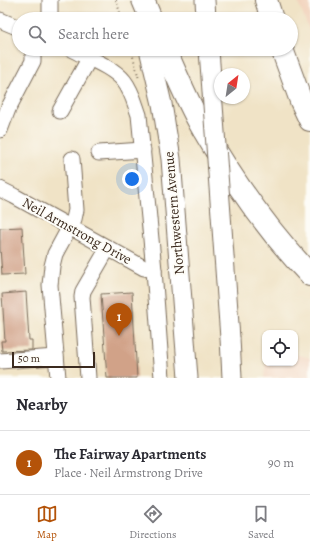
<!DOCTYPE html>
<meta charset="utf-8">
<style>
body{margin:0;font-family:Alegreya,serif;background:#f2f2f3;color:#2b2b33}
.controls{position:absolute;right:12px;bottom:12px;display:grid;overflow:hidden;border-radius:8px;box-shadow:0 1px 3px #0004}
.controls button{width:36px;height:36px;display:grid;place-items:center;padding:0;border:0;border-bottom:1px solid #e1e1e2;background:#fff;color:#2b2b33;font:20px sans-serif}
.compass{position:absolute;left:214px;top:68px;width:36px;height:36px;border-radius:50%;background:#fff;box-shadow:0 1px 3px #0004;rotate:30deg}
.scale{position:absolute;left:12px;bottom:10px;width:83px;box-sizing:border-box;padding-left:4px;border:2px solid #3b2a1e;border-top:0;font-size:11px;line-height:14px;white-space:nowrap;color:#3b2a1e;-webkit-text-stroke:3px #fdfcf7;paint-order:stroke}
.you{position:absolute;left:132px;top:179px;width:14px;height:14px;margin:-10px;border:3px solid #fff;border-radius:50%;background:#1a73e8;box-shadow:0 0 0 6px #1a73e833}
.badge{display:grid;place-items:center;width:26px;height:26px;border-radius:50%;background:#b45309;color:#fff;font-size:13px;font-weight:700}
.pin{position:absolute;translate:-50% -33px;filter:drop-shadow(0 1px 2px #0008)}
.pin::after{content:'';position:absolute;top:21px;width:14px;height:12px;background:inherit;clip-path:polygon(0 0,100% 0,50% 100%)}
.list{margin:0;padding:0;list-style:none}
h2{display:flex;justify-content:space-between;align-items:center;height:52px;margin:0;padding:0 16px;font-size:17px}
h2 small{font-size:13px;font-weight:400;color:#7c7c81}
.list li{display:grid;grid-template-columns:26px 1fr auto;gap:12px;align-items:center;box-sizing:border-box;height:64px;padding:0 16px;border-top:1px solid #e1e1e2}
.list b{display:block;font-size:15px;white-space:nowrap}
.list p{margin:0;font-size:13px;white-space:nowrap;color:#7c7c81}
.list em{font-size:13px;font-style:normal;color:#7c7c81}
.icon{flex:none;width:22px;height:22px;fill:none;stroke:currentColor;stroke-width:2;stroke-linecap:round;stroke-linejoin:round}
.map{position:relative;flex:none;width:310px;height:378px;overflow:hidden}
.search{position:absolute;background:#fff;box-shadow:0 1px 3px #0004;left:12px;right:12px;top:12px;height:44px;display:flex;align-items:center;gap:10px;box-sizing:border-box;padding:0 14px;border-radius:22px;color:#7c7c81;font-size:15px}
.sheet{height:116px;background:#fff}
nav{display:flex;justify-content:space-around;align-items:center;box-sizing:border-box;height:56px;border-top:1px solid #e1e1e2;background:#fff;font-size:11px;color:#7c7c81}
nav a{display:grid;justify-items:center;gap:2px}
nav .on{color:#b45309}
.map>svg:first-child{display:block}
.built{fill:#f2d4be}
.building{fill:#d1a288}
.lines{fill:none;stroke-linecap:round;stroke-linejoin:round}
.minor-casing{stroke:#7a6b59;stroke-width:17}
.major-casing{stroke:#7a6b59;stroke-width:21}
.highway-casing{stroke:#7a6b59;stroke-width:24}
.path{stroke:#7a6b59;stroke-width:2;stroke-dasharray:1 3;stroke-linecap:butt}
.minor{stroke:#fff;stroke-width:15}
.major{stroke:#fff;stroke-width:19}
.highway{stroke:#fff;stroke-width:22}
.major-bridge-casing{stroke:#7a6b59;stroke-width:21;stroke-linecap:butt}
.major-bridge{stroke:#fff;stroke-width:19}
.labels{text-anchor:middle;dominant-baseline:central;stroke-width:4;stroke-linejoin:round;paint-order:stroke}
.street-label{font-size:14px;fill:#3b2a1e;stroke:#fdfcf7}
</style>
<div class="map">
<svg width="310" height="378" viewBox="0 0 310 378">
<rect width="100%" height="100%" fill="#fdfcf7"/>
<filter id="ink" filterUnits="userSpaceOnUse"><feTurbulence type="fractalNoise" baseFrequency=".025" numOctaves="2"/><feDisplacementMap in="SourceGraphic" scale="8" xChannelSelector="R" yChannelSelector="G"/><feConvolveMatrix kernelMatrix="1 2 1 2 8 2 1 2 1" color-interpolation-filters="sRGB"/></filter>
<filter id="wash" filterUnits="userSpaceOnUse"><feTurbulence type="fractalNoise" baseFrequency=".012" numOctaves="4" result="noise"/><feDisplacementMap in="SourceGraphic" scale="16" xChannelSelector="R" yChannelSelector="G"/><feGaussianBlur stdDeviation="0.9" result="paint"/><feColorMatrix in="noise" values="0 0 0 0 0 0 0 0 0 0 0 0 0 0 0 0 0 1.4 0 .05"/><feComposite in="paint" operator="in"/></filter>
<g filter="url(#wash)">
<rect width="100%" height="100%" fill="#f0e3c6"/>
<g class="built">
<polygon points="297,0 310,0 310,32"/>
<polygon points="295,354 310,358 310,378 264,378 266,363 295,363"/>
</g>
<g id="blocks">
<g class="building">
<polygon points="22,227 25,274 2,275 0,248 0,228"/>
<polygon points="26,292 29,340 32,340 32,350 2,351 1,341 5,341 2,294"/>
<polygon points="132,292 137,378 107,378 101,294"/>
</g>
</g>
</g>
<g filter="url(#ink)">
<use href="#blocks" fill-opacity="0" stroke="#7a6b59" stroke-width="1"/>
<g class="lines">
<g class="minor-casing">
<g id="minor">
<polyline points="50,19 50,0"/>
<polyline points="0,20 19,28"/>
<path d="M71,49C88,58 113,67 124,81C132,91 135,104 139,115L154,270L162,378"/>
<polyline points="60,111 89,59"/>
<polyline points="0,130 8,109 33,61 33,49"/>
<polyline points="99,153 143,150"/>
<polyline points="0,189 14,196 144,268 154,270"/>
<polyline points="0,361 56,357"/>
<polyline points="58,378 50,285 52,266 55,254 74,219 76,210 72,159"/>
<polyline points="88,378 82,297 83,291 108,248"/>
</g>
</g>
<g class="major-casing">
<g id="major">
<polyline points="205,0 206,19"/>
<polyline points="149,49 162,104 171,159 188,378"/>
<polyline points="230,338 232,378"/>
</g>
</g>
<g class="highway-casing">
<g id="highway">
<polyline points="143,0 151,19"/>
<polyline points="266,0 272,19"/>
<path d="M165,49C177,76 188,103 203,129C233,181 268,231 310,275"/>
<polyline points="282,49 301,101 310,120"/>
</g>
</g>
<g class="path">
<polyline points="116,0 122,19"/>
<polyline points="131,49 139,79"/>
</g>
<use href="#minor" class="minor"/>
<use href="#major" class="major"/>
<use href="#highway" class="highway"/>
<g class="major-bridge-casing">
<polyline id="major-bridge" points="209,50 230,338"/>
</g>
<use href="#major-bridge" class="major-bridge"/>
</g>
</g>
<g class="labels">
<g class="street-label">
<text transform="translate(174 213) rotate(-95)">Northwestern Avenue</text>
<text transform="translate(77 231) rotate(29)">Neil Armstrong Drive</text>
</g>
</g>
</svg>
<div class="controls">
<button><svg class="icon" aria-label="locate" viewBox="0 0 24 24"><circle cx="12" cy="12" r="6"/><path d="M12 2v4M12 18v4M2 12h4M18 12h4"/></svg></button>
</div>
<svg class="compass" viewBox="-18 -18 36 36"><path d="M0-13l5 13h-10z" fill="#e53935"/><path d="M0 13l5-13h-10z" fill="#7c7c81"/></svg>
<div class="scale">50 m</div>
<div class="you"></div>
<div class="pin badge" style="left:119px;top:336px">1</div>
<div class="search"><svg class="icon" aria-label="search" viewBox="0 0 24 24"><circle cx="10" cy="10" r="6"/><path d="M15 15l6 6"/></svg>Search here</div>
</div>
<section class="sheet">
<h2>Nearby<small></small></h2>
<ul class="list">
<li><span class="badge">1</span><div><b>The Fairway Apartments</b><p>Place · Neil Armstrong Drive</p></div><em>90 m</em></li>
</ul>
</section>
<nav>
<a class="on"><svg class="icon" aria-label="map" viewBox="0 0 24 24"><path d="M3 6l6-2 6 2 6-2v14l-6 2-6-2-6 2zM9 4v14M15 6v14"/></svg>Map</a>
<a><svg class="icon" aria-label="directions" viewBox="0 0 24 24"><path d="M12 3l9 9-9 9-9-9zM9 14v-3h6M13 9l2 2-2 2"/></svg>Directions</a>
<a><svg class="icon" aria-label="saved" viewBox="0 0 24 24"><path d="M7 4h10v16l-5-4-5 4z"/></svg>Saved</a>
</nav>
